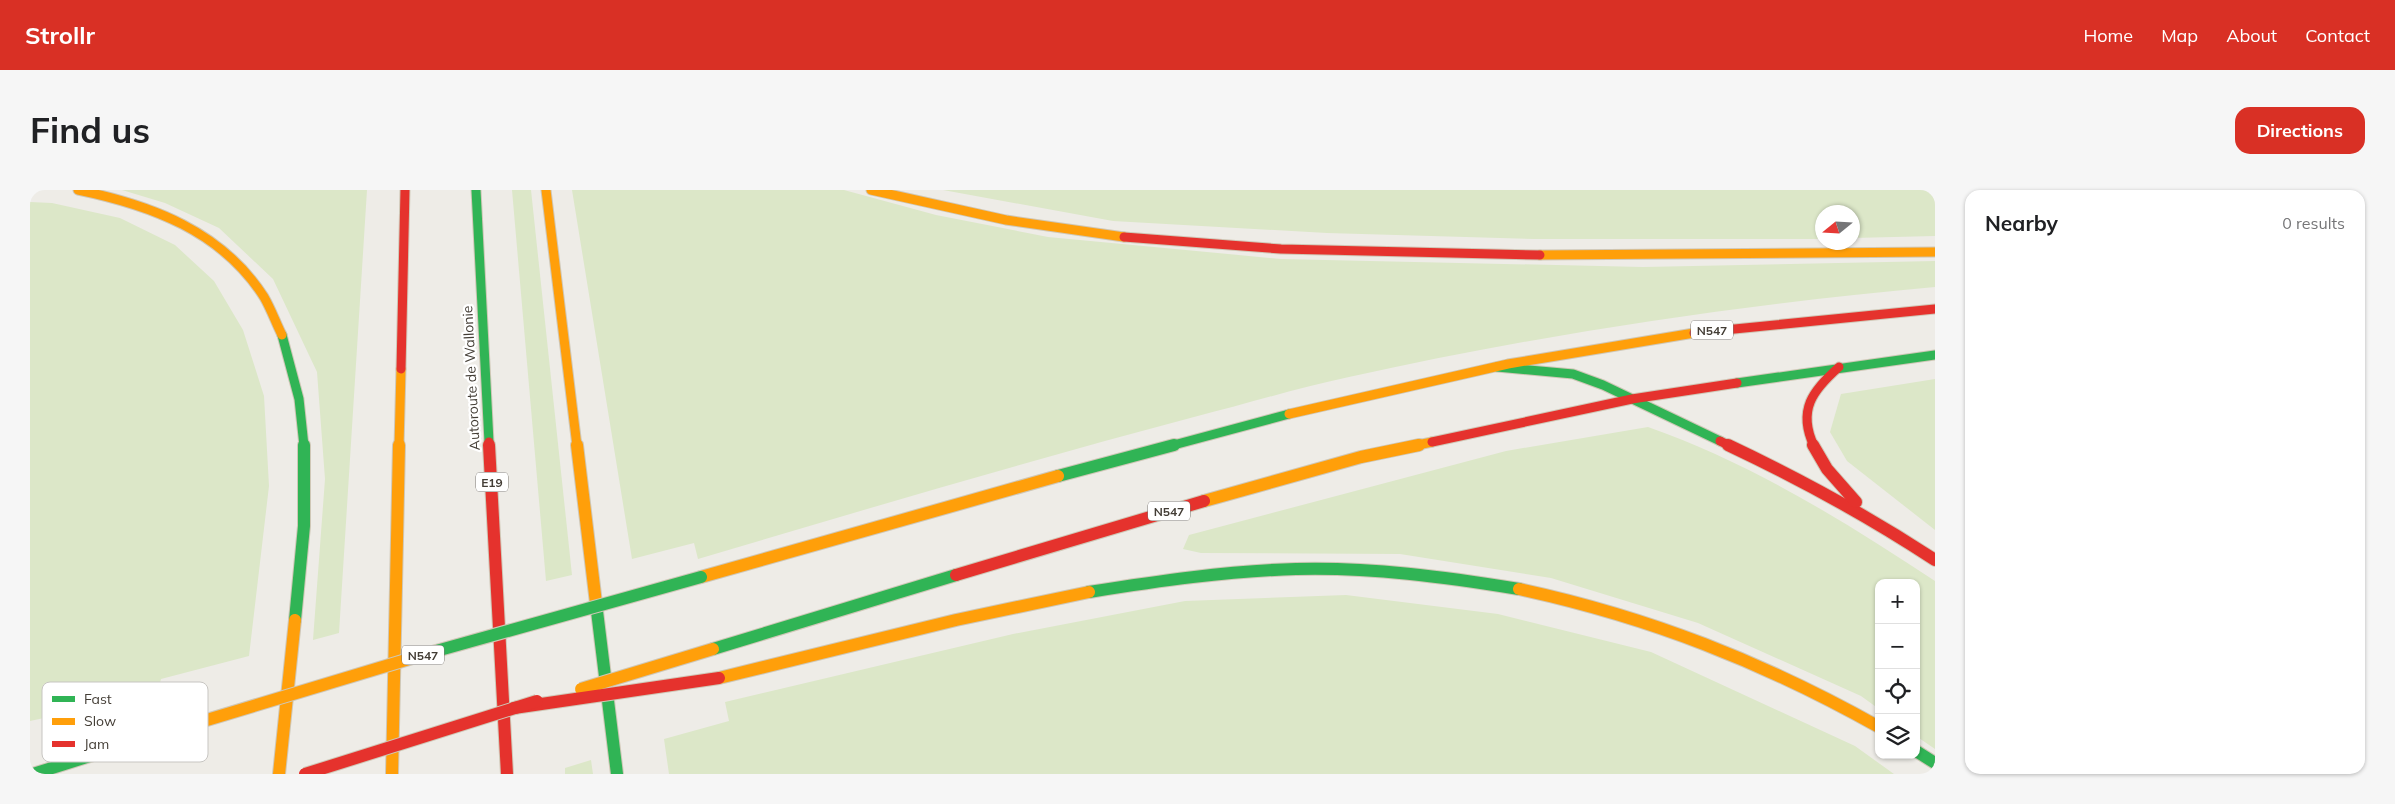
<!DOCTYPE html>
<meta charset="utf-8">
<style>
body{margin:0;font-family:Mulish,sans-serif;background:#f6f6f6;color:#202124}
.controls{position:absolute;right:15px;bottom:15px;display:grid;overflow:hidden;border-radius:10px;box-shadow:0 1px 4px #0004}
.controls button{width:45px;height:45px;display:grid;place-items:center;padding:0;border:0;border-bottom:1px solid #e0e0e0;background:#fff;color:#202124;font:25px sans-serif}
.compass{position:absolute;left:1785px;top:15px;width:45px;height:45px;border-radius:50%;background:#fff;box-shadow:0 1px 4px #0004;rotate:252deg}
.list{margin:0;padding:0;list-style:none}
h2{display:flex;justify-content:space-between;align-items:center;height:65px;margin:0;padding:0 20px;font-size:21px}
h2 small{font-size:16px;font-weight:400;color:#757577}
.icon{flex:none;width:28px;height:28px;fill:none;stroke:currentColor;stroke-width:2;stroke-linecap:round;stroke-linejoin:round}
.map{position:relative;flex:none;width:1905px;height:584px;overflow:hidden;border-radius:15px}
header{display:flex;align-items:center;gap:30px;box-sizing:border-box;height:70px;padding:0 25px;background:#d93025;color:#fff}
header strong{font-size:24px}
nav{display:flex;gap:28px;margin-inline-start:auto;font-size:18px}
.intro{display:flex;align-items:center;justify-content:space-between;box-sizing:border-box;height:120px;padding:0 30px}
h1{margin:0;font-size:35px}
.button{padding:12px 22px;border-radius:15px;background:#d93025;color:#fff;font-size:18px;font-weight:700}
main{display:flex;gap:30px;padding:0 30px}
aside{flex:1;background:#fff;border-radius:15px;box-shadow:0 1px 4px #0004}
.map>svg:first-child{display:block}
.green{fill:#dce7c8}
.lines{fill:none;stroke-linecap:round;stroke-linejoin:round}
.fast-far1-casing{stroke:#cfc7b6;stroke-width:11}
.fast-casing{stroke:#cfc7b6;stroke-width:14}
.slow-far1-casing{stroke:#cfc7b6;stroke-width:11}
.slow-casing{stroke:#cfc7b6;stroke-width:14}
.jam-far1-casing{stroke:#cfc7b6;stroke-width:11}
.jam-casing{stroke:#cfc7b6;stroke-width:14}
.fast-far1{stroke:#30b455;stroke-width:9}
.fast{stroke:#30b455;stroke-width:12}
.slow-far1{stroke:#ff9f0a;stroke-width:9}
.slow{stroke:#ff9f0a;stroke-width:12}
.jam-far1{stroke:#e5322d;stroke-width:9}
.jam{stroke:#e5322d;stroke-width:12}
.fast-bridge-casing{stroke:#cfc7b6;stroke-width:14;stroke-linecap:butt}
.slow-bridge-casing{stroke:#cfc7b6;stroke-width:14;stroke-linecap:butt}
.jam-bridge-casing{stroke:#cfc7b6;stroke-width:14;stroke-linecap:butt}
.fast-bridge{stroke:#30b455;stroke-width:12}
.slow-bridge{stroke:#ff9f0a;stroke-width:12}
.jam-bridge{stroke:#e5322d;stroke-width:12}
.labels{text-anchor:middle;dominant-baseline:central;stroke-width:4.5;stroke-linejoin:round;paint-order:stroke}
.shield{fill:#fff;stroke:#7b7772;stroke-width:1}
.shield-label{font-size:12px;font-weight:bold;fill:#433d35}
.street-label{font-size:14px;fill:#433d35;stroke:#fff}
.key{fill:#fff;stroke:#c7c5c2;stroke-width:1}
.key-label{font-size:14px;fill:#433d35}
</style>
<header>
<strong>Strollr</strong>
<nav><a>Home</a><a>Map</a><a>About</a><a>Contact</a></nav>
</header>
<div class="intro"><h1>Find us</h1><a class="button">Directions</a></div>
<main>
<div class="map">
<svg width="1905" height="584" viewBox="0 0 1905 584">
<rect width="100%" height="100%" fill="#eeece7"/>
<g class="green">
<polygon points="92,0 337,0 309,443 283,450 295,289 287,182 243,89 189,38 135,13"/>
<polygon points="482,0 501,0 542,385 516,391"/>
<path d="M542,0H814L906,25L1018,47L1251,69L1613,77L1905,71V97C1708,115 1512,144 1319,187C1267,198 1216,214 1164,227C998,271 833,320 668,369L664,353L602,369Z"/>
<polygon points="913,0 1905,0 1905,46 1823,48 1822,22 1792,22 1792,49 1504,49 1297,43 1083,31"/>
<polygon points="0,12 22,13 90,28 145,55 184,91 213,140 234,206 239,296 219,466 131,489 127,504 0,531"/>
<polygon points="1905,189 1905,340 1817,271 1800,242 1811,204"/>
<path d="M1618,237C1721,273 1814,331 1905,391V559L1886,546V393H1849V519L1831,506L1668,433L1521,388L1370,364L1171,363L1153,359L1159,345L1476,261Z"/>
<polygon points="1316,405 1468,424 1621,462 1825,556 1864,584 639,584 634,549 699,531 695,512 983,444 1155,411"/>
<polygon points="561,570 563,584 535,584 535,578"/>
</g>
<g class="lines">
<g class="fast-far1-casing">
<g id="fast-far1">
<polyline points="446,0 459,252"/>
<polyline points="252,145 269,209 274,256"/>
<polyline points="1467,177 1543,184 1573,195 1690,251"/>
<polyline points="1707,193 1905,165"/>
<polyline points="1140,256 1259,224"/>
</g>
</g>
<g class="fast-casing">
<g id="fast">
<polyline points="1028,286 1144,255"/>
<path d="M1059,402C1128,391 1197,381 1266,379C1341,377 1415,387 1489,399"/>
<polyline points="566,413 587,584"/>
<polyline points="265,430 274,336 274,255"/>
<polyline points="683,459 926,385"/>
<polyline points="1886,561 1905,573"/>
<polyline points="3,584 117,548"/>
</g>
</g>
<g class="slow-far1-casing">
<g id="slow-far1">
<path d="M48,0C121,15 192,41 234,107C241,119 246,133 252,145"/>
<polyline points="516,0 547,256"/>
<polyline points="841,0 976,30 1094,47"/>
<polyline points="1510,65 1905,62"/>
<polyline points="1259,224 1478,174 1664,143"/>
<polyline points="369,256 371,179"/>
<polyline points="1383,256 1402,252"/>
</g>
</g>
<g class="slow-casing">
<g id="slow">
<polyline points="547,255 566,413"/>
<polyline points="1174,311 1331,267 1389,255"/>
<polyline points="671,387 1028,286"/>
<path d="M1489,399C1619,427 1733,472 1849,537"/>
<polyline points="689,488 926,430 1059,402"/>
<polyline points="249,584 265,430"/>
<polyline points="362,584 369,255"/>
</g>
</g>
<g class="jam-far1-casing">
<g id="jam-far1">
<polyline points="1094,47 1251,59 1510,65"/>
<polyline points="1664,143 1905,119"/>
<polyline points="371,179 375,0"/>
<polyline points="1690,251 1700,256"/>
<polyline points="459,252 459,256"/>
<polyline points="1402,252 1602,209 1707,193"/>
<path d="M1784,256C1767,220 1783,200 1809,177"/>
</g>
</g>
<g class="jam-casing">
<g id="jam">
<polyline points="459,255 477,584"/>
<path d="M1698,255C1770,289 1838,326 1905,370"/>
<polyline points="1783,255 1797,279 1826,312"/>
<polyline points="926,385 1174,311"/>
</g>
</g>
<use href="#fast-far1" class="fast-far1"/>
<use href="#fast" class="fast"/>
<use href="#slow-far1" class="slow-far1"/>
<use href="#slow" class="slow"/>
<use href="#jam-far1" class="jam-far1"/>
<use href="#jam" class="jam"/>
<g class="fast-bridge-casing">
<polyline id="fast-bridge" points="399,463 671,387"/>
</g>
<g class="slow-bridge-casing">
<g id="slow-bridge">
<polyline points="551,499 683,459"/>
<polyline points="117,548 399,463"/>
</g>
</g>
<g class="jam-bridge-casing">
<g id="jam-bridge">
<polyline points="484,518 689,488"/>
<polyline points="275,584 507,511"/>
</g>
</g>
<use href="#fast-bridge" class="fast-bridge"/>
<use href="#slow-bridge" class="slow-bridge"/>
<use href="#jam-bridge" class="jam-bridge"/>
</g>
<g class="labels">
<g class="shield">
<rect x="1661" y="130.5" width="42" height="19" rx="4"/>
<rect x="446" y="282.5" width="32" height="19" rx="4"/>
<rect x="1118" y="311.5" width="42" height="19" rx="4"/>
<rect x="372" y="455.5" width="42" height="19" rx="4"/>
</g>
<g class="shield-label">
<text x="1682" y="140">N547</text>
<text x="462" y="292">E19</text>
<text x="1139" y="321">N547</text>
<text x="393" y="465">N547</text>
</g>
<g class="street-label">
<text transform="translate(441 188) rotate(-93)">Autoroute de Wallonie</text>
</g>
</g>
<rect x="12" y="492" width="166" height="80" rx="8" class="key"/>
<rect x="22" y="506" width="23" height="6" fill="#30b455"/>
<rect x="22" y="528" width="23" height="7" fill="#ff9f0a"/>
<rect x="22" y="551" width="23" height="6" fill="#e5322d"/>
<g class="key-label">
<text x="54" y="514">Fast</text>
<text x="54" y="536">Slow</text>
<text x="54" y="559">Jam</text>
</g>
</svg>
<div class="controls">
<button>+</button>
<button>−</button>
<button><svg class="icon" aria-label="locate" viewBox="0 0 24 24"><circle cx="12" cy="12" r="6"/><path d="M12 2v4M12 18v4M2 12h4M18 12h4"/></svg></button>
<button><svg class="icon" aria-label="layers" viewBox="0 0 24 24"><path d="M12 4l9 5-9 5-9-5zM3 14l9 5 9-5"/></svg></button>
</div>
<svg class="compass" viewBox="-18 -18 36 36"><path d="M0-13l5 13h-10z" fill="#e53935"/><path d="M0 13l5-13h-10z" fill="#757577"/></svg>
</div>
<aside>
<h2>Nearby<small>0 results</small></h2>
<ul class="list">
</ul>
</aside>
</main>
